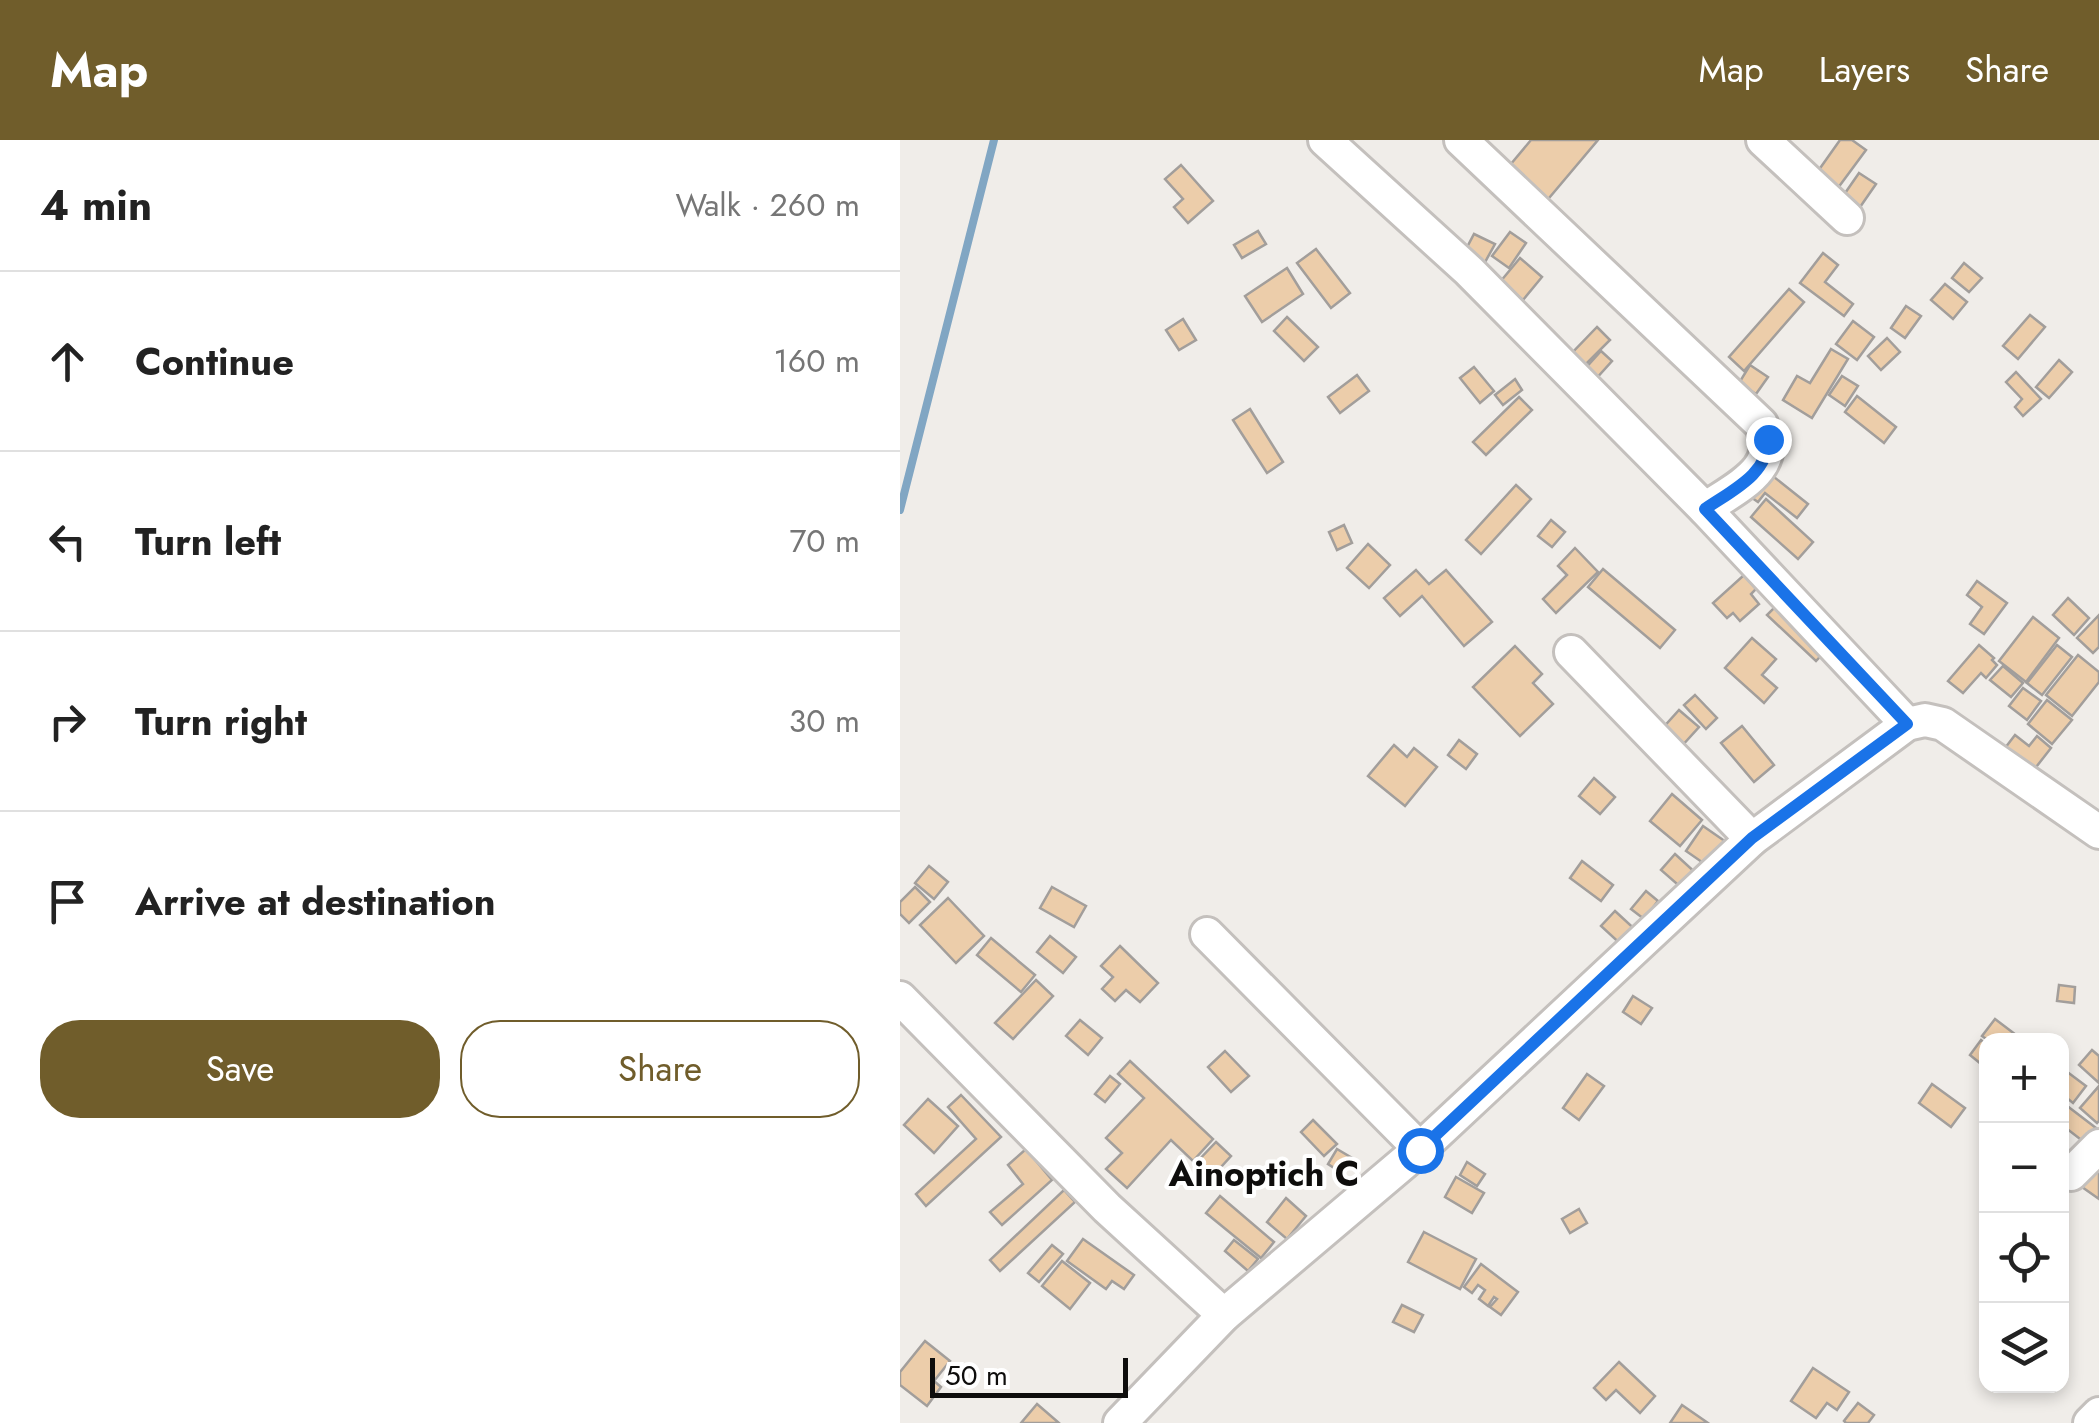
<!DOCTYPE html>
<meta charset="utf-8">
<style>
body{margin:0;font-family:Jost,sans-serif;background:#f2f2f2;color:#222}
.controls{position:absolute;right:30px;bottom:30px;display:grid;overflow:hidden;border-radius:20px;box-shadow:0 5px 15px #0003}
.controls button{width:90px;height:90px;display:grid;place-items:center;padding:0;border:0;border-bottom:2px solid #e0e0e0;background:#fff;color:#222;font:50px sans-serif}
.scale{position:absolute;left:30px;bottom:25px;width:198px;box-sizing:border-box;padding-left:10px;border:5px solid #0e0d0c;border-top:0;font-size:28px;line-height:35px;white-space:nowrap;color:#0e0d0c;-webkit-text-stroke:8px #fff;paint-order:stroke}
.stop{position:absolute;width:30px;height:30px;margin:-22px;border:8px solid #1a73e8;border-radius:50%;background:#fff}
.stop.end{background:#1a73e8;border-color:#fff;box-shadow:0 2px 10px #0008}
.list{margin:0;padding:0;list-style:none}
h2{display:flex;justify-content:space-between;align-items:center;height:130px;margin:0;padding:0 40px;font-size:42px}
h2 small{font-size:32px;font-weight:400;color:#767676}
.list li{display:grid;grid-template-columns:65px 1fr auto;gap:30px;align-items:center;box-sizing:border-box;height:180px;padding:0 40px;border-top:2px solid #e0e0e0}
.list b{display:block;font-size:38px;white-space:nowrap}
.list em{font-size:32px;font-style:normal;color:#767676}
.actions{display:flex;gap:20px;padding:30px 40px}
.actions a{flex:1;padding:22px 0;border:2px solid #705d2b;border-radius:40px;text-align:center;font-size:35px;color:#705d2b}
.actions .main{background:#705d2b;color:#fff}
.icon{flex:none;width:55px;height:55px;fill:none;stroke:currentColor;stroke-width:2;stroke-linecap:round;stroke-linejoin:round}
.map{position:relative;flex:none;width:1199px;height:1283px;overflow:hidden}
header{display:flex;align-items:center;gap:60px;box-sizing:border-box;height:140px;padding:0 50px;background:#705d2b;color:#fff}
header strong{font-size:48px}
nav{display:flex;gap:55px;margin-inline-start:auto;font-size:35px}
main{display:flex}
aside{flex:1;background:#fff}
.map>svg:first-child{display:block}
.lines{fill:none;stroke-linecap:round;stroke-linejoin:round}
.stream{stroke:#81a6c3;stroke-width:8}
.building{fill:#eccdaa;stroke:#a29e9b;stroke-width:2.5}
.minor-casing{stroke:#c4c0bd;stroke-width:38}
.minor{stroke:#fff;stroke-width:32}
.route{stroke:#1a73e8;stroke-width:12}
.labels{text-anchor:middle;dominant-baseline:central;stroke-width:8;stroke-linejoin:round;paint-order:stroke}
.quarter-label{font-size:35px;font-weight:bold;fill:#0e0d0c;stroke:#fff}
</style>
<header>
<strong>Map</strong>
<nav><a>Map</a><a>Layers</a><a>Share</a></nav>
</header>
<main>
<aside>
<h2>4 min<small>Walk · 260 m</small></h2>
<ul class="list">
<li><svg class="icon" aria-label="ahead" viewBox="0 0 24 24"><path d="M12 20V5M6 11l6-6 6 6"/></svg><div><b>Continue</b></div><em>160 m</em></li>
<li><svg class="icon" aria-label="left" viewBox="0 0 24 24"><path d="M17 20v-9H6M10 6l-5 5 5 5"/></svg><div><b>Turn left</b></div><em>70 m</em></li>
<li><svg class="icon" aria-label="right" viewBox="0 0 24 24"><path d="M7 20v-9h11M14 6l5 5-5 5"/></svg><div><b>Turn right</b></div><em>30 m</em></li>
<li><svg class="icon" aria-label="arrive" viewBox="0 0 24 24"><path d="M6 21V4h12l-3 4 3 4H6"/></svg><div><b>Arrive at destination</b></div></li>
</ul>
<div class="actions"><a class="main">Save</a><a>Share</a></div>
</aside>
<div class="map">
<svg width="1199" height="1283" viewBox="0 0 1199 1283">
<rect width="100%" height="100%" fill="#f0ede9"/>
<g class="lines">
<polyline class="stream" points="0,370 94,0"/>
</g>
<g class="building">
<polygon points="631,0 698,0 644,64 605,31"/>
<polygon points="940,0 952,0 966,10 932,56 911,41"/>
<polygon points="281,25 313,61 288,83 274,67 283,59 265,39"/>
<polygon points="959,33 976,44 958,70 941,59"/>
<polygon points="358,91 366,104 342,118 334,105"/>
<polygon points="610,92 626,103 609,128 592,116"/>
<polygon points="574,94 595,104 584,124 564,113"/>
<polygon points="416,109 450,153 431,168 397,123"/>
<polygon points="923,113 938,125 925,142 953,164 944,176 900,143"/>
<polygon points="620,118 642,137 623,160 600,142"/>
<polygon points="1064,123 1082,138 1069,152 1052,138"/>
<polygon points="387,128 403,154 362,182 345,156"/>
<polygon points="1045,144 1067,162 1053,179 1031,160"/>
<polygon points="889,149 904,162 844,231 829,217"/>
<polygon points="1006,166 1021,176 1005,198 991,188"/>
<polygon points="1130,175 1145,187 1118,219 1103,206"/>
<polygon points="387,177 418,207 404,221 374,191"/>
<polygon points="283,179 296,200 279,210 266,190"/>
<polygon points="953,181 974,197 957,220 936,204"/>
<polygon points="697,187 710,200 684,226 671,214"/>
<polygon points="987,198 1000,212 981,230 968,216"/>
<polygon points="931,209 948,219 912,278 883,260 897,236 910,243"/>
<polygon points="701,211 712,221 694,241 683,231"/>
<polygon points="1159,220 1172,232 1149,258 1136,247"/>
<polygon points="850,225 868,237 856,254 839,243"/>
<polygon points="574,227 594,251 580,263 560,238"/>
<polygon points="1116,232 1141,259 1123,276 1115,267 1122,259 1106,242"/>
<polygon points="457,235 469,251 440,273 428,257"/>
<polygon points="942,236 958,246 945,266 929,255"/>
<polygon points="615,239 622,250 603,265 595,255"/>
<polygon points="957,256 996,287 984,303 945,272"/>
<polygon points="619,257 632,270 586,315 573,302"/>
<polygon points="350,269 383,322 367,333 333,280"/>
<polygon points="864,329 908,364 897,378 865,353 858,362 845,353"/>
<polygon points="616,345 631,359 581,414 566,400"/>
<polygon points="866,359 913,402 898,419 851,377"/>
<polygon points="651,380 665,392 652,407 638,396"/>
<polygon points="444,385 452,403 437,410 429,392"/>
<polygon points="468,404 490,425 469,448 447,428"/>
<polygon points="675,408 698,432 656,473 643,459 667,435 658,426"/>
<polygon points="703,429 775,490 760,508 688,447"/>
<polygon points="516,430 529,444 546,430 592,482 564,506 522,456 500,476 484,458"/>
<polygon points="844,435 856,449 851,454 859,464 840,481 833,473 827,478 813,463"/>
<polygon points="1077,441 1107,463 1084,494 1070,484 1082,467 1067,455"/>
<polygon points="1168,458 1189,478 1174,495 1153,475"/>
<polygon points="882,460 930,506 916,521 867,475"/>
<polygon points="1199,475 1199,507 1193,513 1177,498"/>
<polygon points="1133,477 1159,498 1126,542 1099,521"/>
<polygon points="852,498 876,519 862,535 877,548 864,563 825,528"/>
<polygon points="1079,505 1094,518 1092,520 1097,525 1086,538 1081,533 1063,553 1048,541"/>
<polygon points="1157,505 1172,517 1142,555 1127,543"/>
<polygon points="615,506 642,534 633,543 653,564 620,596 573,547"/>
<polygon points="1178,515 1199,532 1199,542 1172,576 1146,555"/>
<polygon points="1103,526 1123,543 1111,557 1090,540"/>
<polygon points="1123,548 1141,561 1127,580 1109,566"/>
<polygon points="795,555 817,578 806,589 784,565"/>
<polygon points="1147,560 1172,580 1152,604 1128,584"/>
<polygon points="779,570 799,587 780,608 761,590"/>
<polygon points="842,586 874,625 854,642 821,603"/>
<polygon points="1115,595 1129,606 1137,596 1151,608 1133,631 1105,608"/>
<polygon points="559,600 577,614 566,629 548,615"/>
<polygon points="494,605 507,617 514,608 537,627 505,666 468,636"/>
<polygon points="694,638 715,657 700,674 679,656"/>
<polygon points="772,654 802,680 780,706 750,681"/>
<polygon points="803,686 829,704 812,729 786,711"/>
<polygon points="775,714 798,735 784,750 761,730"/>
<polygon points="682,721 713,745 701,761 670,738"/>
<polygon points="29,726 48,742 34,759 15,743"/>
<polygon points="15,747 30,762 9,783 0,774 0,762"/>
<polygon points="152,747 186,766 174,787 140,768"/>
<polygon points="746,751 758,761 744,779 731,769"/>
<polygon points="48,758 84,796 56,823 20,785"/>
<polygon points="715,771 740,794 726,809 701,786"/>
<polygon points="150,796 176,817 163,833 137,812"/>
<polygon points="91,798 135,835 121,852 77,815"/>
<polygon points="220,806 258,843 240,862 226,850 215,861 202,849 213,837 201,826"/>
<polygon points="136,840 153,856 113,899 95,883"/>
<polygon points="1159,845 1175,847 1174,863 1157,861"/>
<polygon points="733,856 752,868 741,884 723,872"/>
<polygon points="1095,879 1124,901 1089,901 1082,896"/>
<polygon points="180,880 202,898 188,915 166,896"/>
<polygon points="1081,900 1086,904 1086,928 1070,915"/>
<polygon points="1192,910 1199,916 1199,943 1179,925"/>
<polygon points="325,911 349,936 331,952 308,927"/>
<polygon points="230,921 313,999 293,1021 271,1000 227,1048 206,1029 222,1013 206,998 244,958 218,934"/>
<polygon points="1162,928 1186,946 1173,963 1162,954"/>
<polygon points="687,934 704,946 679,980 663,968"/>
<polygon points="210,936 220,944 205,962 195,954"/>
<polygon points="1032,944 1065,968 1051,987 1019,963"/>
<polygon points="1199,946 1199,981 1197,983 1180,968"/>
<polygon points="61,955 101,997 26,1066 16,1054 76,999 48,967"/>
<polygon points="28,959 58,986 34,1013 4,985"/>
<polygon points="1162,962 1196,988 1184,1002 1162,985"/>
<polygon points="413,980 437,1004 424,1016 401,992"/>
<polygon points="316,1002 331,1016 311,1038 296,1023"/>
<polygon points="126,1009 152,1040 102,1085 90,1072 123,1044 108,1025"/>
<polygon points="437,1009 452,1018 442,1033 428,1024"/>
<polygon points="1199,1020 1199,1059 1175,1042"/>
<polygon points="567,1022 585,1034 577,1046 560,1035"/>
<polygon points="556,1037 584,1053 572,1073 545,1057"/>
<polygon points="164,1050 175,1062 100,1131 90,1120"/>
<polygon points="320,1056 374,1102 361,1118 306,1073"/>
<polygon points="386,1058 406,1076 387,1099 367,1082"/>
<polygon points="679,1069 687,1083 670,1093 662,1079"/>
<polygon points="524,1092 576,1119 560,1149 508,1122"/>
<polygon points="183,1099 234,1135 224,1149 212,1141 206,1149 167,1121"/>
<polygon points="334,1100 358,1119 348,1131 325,1111"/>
<polygon points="152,1105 163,1114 139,1142 128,1133"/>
<polygon points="162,1121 190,1143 170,1169 142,1146"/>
<polygon points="581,1124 618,1152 601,1175 590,1167 597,1159 594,1157 588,1166 579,1159 585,1150 578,1145 572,1153 564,1147"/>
<polygon points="502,1165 523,1175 514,1192 493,1182"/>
<polygon points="25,1201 50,1221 34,1241 41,1247 27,1266 0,1245 0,1232"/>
<polygon points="719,1222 755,1256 740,1273 716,1250 706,1260 694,1248"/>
<polygon points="913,1228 949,1252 937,1270 927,1263 916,1278 891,1261"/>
<polygon points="958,1263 974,1275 968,1283 946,1283 944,1281"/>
<polygon points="137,1264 159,1283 121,1283"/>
<polygon points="782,1265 808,1283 770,1283"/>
</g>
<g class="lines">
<g class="minor-casing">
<g id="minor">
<polyline points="425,0 569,131 805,369 1007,584"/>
<path d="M561,0L861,284C883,328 837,347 805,369"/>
<polyline points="863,0 947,78"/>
<polyline points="671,512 852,699"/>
<polyline points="307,794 520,1009"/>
<polyline points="0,858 207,1068 324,1175"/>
<polyline points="1171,1034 1199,1006"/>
<polyline points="220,1283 324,1175 520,1009 852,699 1007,584 1025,580 1043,584 1199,692"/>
<polyline points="1190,1283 1199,1274"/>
</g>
</g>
<use href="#minor" class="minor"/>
</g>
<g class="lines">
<path class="route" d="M520,1010L852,698L1007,584L805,369C831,351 869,334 868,299"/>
</g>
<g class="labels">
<g class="quarter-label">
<text x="364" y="1034">Ainoptich C</text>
</g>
</g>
</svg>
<div class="controls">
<button>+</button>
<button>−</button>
<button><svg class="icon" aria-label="locate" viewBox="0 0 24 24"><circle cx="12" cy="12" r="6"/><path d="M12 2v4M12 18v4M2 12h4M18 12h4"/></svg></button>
<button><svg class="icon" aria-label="layers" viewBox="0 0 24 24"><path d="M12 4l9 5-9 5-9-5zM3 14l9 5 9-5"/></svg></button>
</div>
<div class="scale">50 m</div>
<div class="stop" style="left:520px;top:1010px"></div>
<div class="stop end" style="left:868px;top:299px"></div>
</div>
</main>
